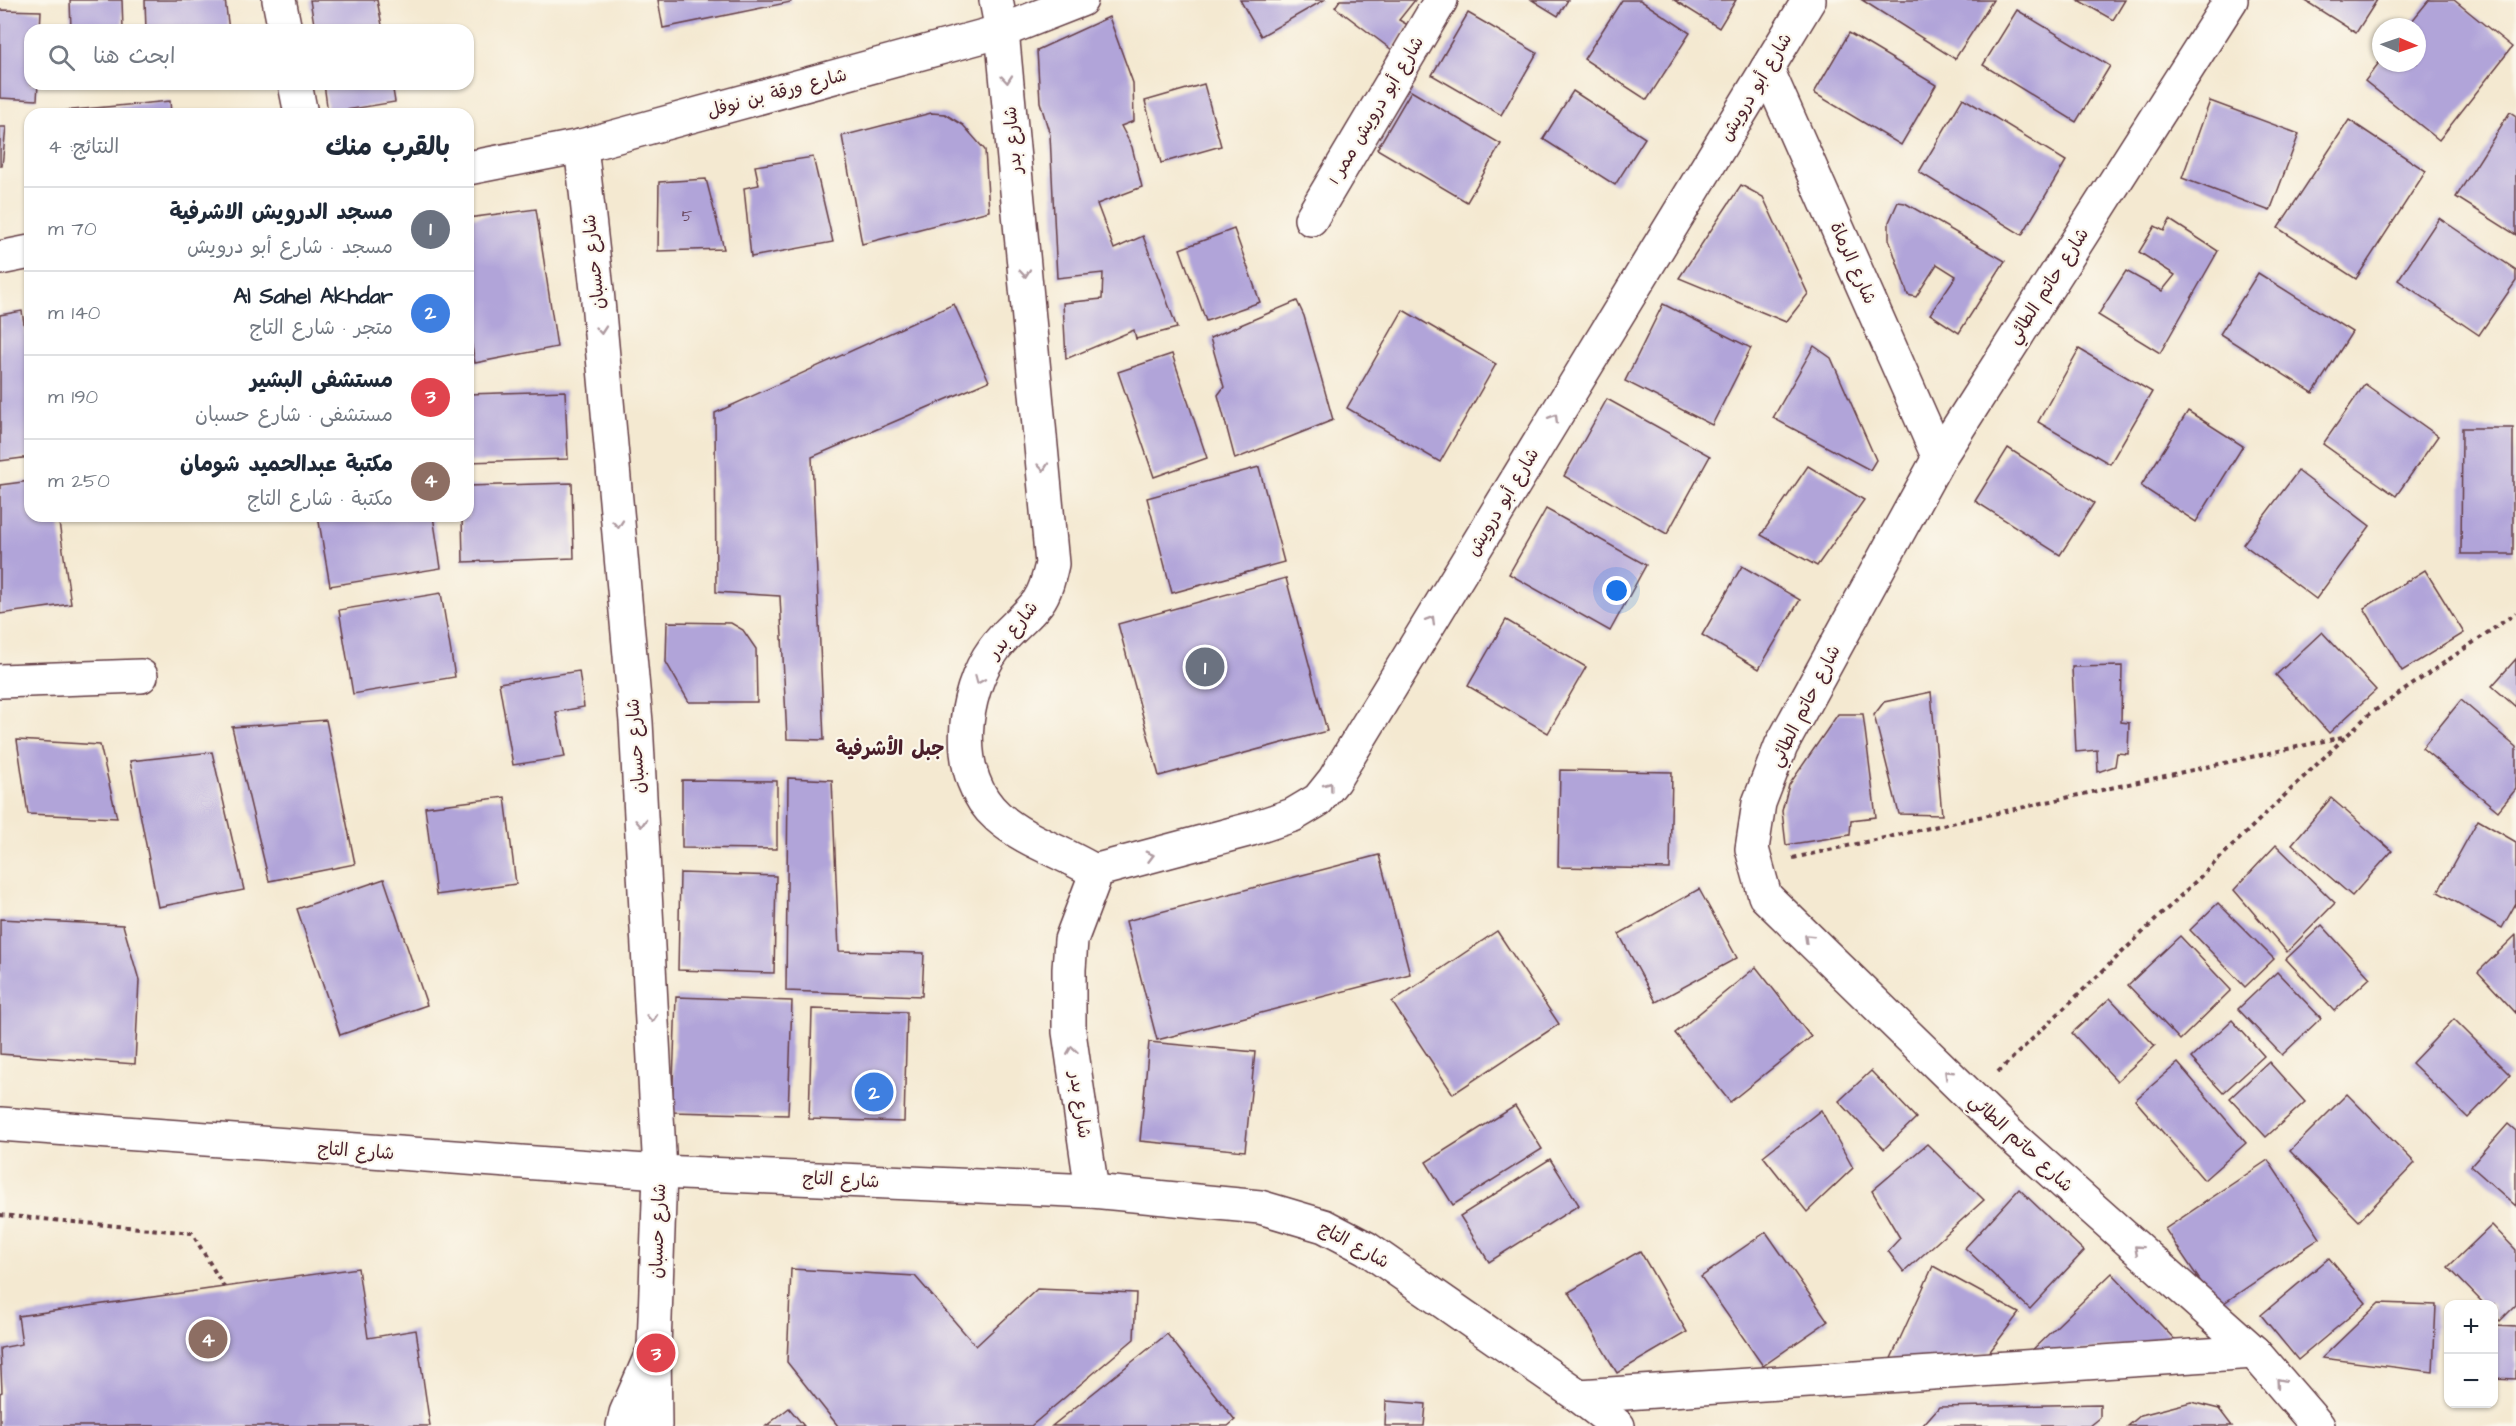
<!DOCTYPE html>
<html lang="ar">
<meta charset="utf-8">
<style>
body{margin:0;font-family:"Architects Daughter","Playpen Sans Arabic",sans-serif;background:#f6f6f7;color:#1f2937;direction:rtl}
.controls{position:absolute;right:18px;bottom:18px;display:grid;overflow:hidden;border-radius:12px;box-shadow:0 2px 4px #0004}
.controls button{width:54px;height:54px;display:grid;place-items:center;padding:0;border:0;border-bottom:2px solid #e0e1e3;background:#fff;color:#1f2937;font:30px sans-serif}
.compass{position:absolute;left:2372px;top:18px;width:54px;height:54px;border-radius:50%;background:#fff;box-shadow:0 2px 4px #0004;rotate:92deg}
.you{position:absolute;left:1617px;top:591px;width:21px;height:21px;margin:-15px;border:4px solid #fff;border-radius:50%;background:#1a73e8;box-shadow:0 0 0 9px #1a73e833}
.badge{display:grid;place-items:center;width:39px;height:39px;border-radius:50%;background:#d93025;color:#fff;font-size:20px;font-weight:700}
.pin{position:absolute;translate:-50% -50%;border:3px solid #fff;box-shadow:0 2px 6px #0006}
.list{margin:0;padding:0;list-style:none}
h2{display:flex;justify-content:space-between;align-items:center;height:78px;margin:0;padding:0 24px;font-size:26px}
h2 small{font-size:20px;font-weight:400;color:#747a83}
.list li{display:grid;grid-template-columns:39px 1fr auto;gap:18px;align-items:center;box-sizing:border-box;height:84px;padding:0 24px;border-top:2px solid #e0e1e3}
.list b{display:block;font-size:22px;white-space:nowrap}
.list p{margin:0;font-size:20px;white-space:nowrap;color:#747a83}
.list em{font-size:20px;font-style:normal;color:#747a83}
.icon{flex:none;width:33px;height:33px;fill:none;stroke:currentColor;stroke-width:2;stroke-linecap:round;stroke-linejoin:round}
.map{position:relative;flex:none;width:2516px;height:1426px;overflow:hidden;direction:ltr}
.search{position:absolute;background:#fff;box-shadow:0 2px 4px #0004;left:24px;top:24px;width:450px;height:66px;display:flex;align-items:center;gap:15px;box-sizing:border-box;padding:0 21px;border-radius:18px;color:#747a83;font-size:22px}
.panel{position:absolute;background:#fff;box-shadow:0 2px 4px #0004;left:24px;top:108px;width:450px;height:414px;border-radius:18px;direction:rtl}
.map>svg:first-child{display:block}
.building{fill:#b1a4d9}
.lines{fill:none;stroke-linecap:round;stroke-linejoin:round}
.street-casing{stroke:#643d44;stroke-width:36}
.secondary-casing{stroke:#643d44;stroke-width:36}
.path{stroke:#643d44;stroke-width:4;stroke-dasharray:4.5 4.5;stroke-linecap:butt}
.street{stroke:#fff;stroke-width:33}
.secondary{stroke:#fff;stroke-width:33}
.oneway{stroke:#ae9aa0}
.labels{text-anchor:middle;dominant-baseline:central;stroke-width:4.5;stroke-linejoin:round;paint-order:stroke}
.number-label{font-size:15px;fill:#644056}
.street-label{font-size:18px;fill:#4a1f2b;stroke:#fbf7ec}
.neighbourhood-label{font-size:20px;font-weight:bold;fill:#4a1f2b;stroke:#fbf7ec}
</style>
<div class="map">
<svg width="2516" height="1426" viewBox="0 0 2516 1426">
<rect width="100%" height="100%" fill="#fbf7ec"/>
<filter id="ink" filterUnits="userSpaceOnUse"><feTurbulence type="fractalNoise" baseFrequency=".0167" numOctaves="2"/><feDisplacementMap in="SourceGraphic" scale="12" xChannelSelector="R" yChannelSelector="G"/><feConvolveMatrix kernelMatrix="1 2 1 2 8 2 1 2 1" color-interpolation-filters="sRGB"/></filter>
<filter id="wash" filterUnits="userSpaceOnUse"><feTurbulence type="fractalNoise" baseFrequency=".008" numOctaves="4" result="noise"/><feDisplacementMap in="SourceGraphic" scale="24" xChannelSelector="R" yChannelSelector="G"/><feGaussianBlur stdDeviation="1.35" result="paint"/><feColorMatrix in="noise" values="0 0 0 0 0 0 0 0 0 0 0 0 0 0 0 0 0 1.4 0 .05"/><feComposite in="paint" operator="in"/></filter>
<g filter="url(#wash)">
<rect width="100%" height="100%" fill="#f4e9d1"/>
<g id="blocks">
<g class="building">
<polygon points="70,0 122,0 123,30 71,30"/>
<polygon points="145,0 225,0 229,30 146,30"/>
<polygon points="310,0 377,0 383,30 315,30"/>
<polygon points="658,0 791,0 791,2 663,28"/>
<polygon points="1240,0 1324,0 1261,36"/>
<polygon points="1340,0 1415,0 1399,20 1408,25 1392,50 1335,7"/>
<polygon points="1532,0 1568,0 1558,16"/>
<polygon points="1622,0 1640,0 1690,33 1647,100 1584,59"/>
<polygon points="1674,0 1736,0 1719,28"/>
<polygon points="1862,0 1993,0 1955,59"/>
<polygon points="2078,0 2125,0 2113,20"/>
<polygon points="2304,0 2377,0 2356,33"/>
<polygon points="2429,0 2454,0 2512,47 2439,140 2365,81 2381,60 2381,63 2417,63 2417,27 2407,27"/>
<polygon points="0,10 41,11 40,30 30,30 30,84 38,84 37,100 0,98"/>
<polygon points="2017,10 2110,66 2076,122 1983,65"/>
<polygon points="1468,13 1537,53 1501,115 1432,75"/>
<polygon points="1109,17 1133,83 1134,121 1121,126 1132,147 1142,187 1097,204 1114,249 1143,236 1177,328 1136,339 1134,330 1066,359 1063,303 1102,299 1103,273 1057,278 1050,135 1040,102 1037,50"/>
<polygon points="1849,33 1936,85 1901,145 1814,93"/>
<polygon points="324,84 392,84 395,102 328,113"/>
<polygon points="1204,84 1221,146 1161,163 1145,101"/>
<polygon points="1411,91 1501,144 1467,202 1377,149"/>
<polygon points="1573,91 1645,138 1615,185 1543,139"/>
<polygon points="1963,98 2066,161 2022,235 1919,172"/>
<polygon points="170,101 171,114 53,114 52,112"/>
<polygon points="2210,101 2299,134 2270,211 2182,178"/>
<polygon points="2510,112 2516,116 2516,235 2456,197"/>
<polygon points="931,113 945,114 963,125 985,150 989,211 862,244 842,136"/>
<polygon points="2349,120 2426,171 2356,279 2278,228"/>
<polygon points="0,127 6,127 2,166 0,166"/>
<polygon points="813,157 833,242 751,257 744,188 759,185 755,166"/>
<polygon points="706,179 724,249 658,251 659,182"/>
<polygon points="1741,185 1763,197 1808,294 1786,322 1679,278"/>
<polygon points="1898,202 1905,203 2005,261 1959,333 1930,314 1956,276 1937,264 1916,297 1908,295 1889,239 1889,222"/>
<polygon points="536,209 557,347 475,363 468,325 468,218"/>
<polygon points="2439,218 2516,270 2516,281 2479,335 2398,280"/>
<polygon points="2170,220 2218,251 2160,353 2098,315 2126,271 2162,291 2175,275 2139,252 2155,226 2164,231"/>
<polygon points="1234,229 1260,302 1206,321 1180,249"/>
<polygon points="2258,273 2352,332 2313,393 2220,334"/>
<polygon points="1297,301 1304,316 1333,420 1235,459 1218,395 1224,387 1210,338"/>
<polygon points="954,304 989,381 812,457 824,740 787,739 780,596 716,592 715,413"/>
<polygon points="1663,304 1751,348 1712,425 1625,381"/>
<polygon points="1403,310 1496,364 1440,462 1347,408"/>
<polygon points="22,311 30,360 30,457 0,461 0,315"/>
<polygon points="1814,346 1831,358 1876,460 1870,470 1773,418"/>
<polygon points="2079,349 2152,392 2110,464 2038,422"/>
<polygon points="1172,354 1207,458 1154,477 1118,372"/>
<polygon points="2365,384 2438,436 2396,496 2323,444"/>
<polygon points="565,391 568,459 468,462 468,394"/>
<polygon points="1607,399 1710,456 1667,534 1564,476"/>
<polygon points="2188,411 2243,446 2196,522 2141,486"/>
<polygon points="2462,428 2513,428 2513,554 2461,554"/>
<polygon points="2008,448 2094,503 2060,555 1975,501"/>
<polygon points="1808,466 1864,500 1817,566 1761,535"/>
<polygon points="1259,467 1284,562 1172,593 1147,498"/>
<polygon points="2298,471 2370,526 2316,599 2243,544"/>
<polygon points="30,481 30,516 58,516 71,604 0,614 0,485"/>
<polygon points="572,483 574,558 463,562 462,516 468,516 468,486"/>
<polygon points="1546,509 1646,565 1610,631 1509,574"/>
<polygon points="318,516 433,516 441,568 330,586"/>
<polygon points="1742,566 1800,600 1759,669 1702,635"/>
<polygon points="2425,570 2464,633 2402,671 2364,608"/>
<polygon points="1286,578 1327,731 1159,776 1118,624"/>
<polygon points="441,593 455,677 353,694 339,610"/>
<polygon points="1506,620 1586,667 1548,733 1468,686"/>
<polygon points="667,622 731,623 743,630 756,649 757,702 689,702 666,662"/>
<polygon points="2322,632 2376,690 2329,733 2276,675"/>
<polygon points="2516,659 2516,707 2492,686"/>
<polygon points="2122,666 2121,722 2129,723 2128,754 2117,753 2115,766 2098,772 2097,750 2076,752 2072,667"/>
<polygon points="579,671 584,707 556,712 565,757 513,765 499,683"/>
<polygon points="1931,692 1942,815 1899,814 1874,715 1884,702"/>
<polygon points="2461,700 2516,747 2516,789 2498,811 2422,748"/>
<polygon points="1838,714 1863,714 1876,817 1851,820 1850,835 1786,845 1782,811 1789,785"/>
<polygon points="326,720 355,864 269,881 232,727"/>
<polygon points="17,740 100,745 117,818 28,814"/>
<polygon points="212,752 244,890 158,907 130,761"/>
<polygon points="1560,770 1672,772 1670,869 1558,867"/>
<polygon points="788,778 832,780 839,951 924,953 922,996 786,991"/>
<polygon points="682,780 777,781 777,849 682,848"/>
<polygon points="505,797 516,884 436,895 425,807"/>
<polygon points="2331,798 2392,851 2352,896 2292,844"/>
<polygon points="2478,820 2516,842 2516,903 2502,928 2438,892"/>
<polygon points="2276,845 2335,903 2287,952 2234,890"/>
<polygon points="1379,855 1410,974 1157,1040 1126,921"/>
<polygon points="680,873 776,876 774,973 678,970"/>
<polygon points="384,879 427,1005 340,1035 297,909"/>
<polygon points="1699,889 1737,958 1656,1002 1619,934"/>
<polygon points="2218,903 2274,959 2245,987 2190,930"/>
<polygon points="0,919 123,925 139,980 135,1064 0,1054"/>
<polygon points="2322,925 2370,978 2334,1011 2286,959"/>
<polygon points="1497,931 1559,1024 1453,1094 1392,1002"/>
<polygon points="2516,935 2516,1013 2478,972"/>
<polygon points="2180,936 2231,990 2180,1040 2128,985"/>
<polygon points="1756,967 1811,1037 1730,1102 1675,1033"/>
<polygon points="2277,972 2321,1018 2282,1055 2238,1009"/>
<polygon points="676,997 792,1001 788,1115 672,1112"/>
<polygon points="2110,998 2155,1046 2117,1081 2072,1033"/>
<polygon points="812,1009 907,1012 904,1122 809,1119"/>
<polygon points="2454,1019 2510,1075 2468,1118 2412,1063"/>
<polygon points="2232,1020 2264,1056 2223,1093 2191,1058"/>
<polygon points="1149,1042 1255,1052 1245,1151 1140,1141"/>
<polygon points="2269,1062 2305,1102 2266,1137 2230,1098"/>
<polygon points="2178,1063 2246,1143 2204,1180 2135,1100"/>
<polygon points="1871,1071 1916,1118 1884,1149 1839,1101"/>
<polygon points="2347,1094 2415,1163 2359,1221 2290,1151"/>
<polygon points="1515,1106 1542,1149 1453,1205 1426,1162"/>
<polygon points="1821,1110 1853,1168 1807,1212 1763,1156"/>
<polygon points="2508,1124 2516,1131 2516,1206 2471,1166"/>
<polygon points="1927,1144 1984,1200 1904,1272 1888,1251 1900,1238 1872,1191"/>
<polygon points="1550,1159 1579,1205 1489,1262 1460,1216"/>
<polygon points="2268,1160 2320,1238 2218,1307 2165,1229"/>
<polygon points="2019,1189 2084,1251 2030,1309 1965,1248"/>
<polygon points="2492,1225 2516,1250 2516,1305 2500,1321 2494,1315 2494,1304 2484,1304 2448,1267"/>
<polygon points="1766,1232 1828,1321 1763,1366 1701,1277"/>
<polygon points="1640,1251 1687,1332 1617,1373 1569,1292"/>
<polygon points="2329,1258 2366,1303 2298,1360 2261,1315"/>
<polygon points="1933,1266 2019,1313 1988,1354 1888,1365"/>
<polygon points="358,1268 368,1338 416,1330 430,1426 0,1426 0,1393 2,1392 0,1348 22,1344 18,1316"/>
<polygon points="791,1269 915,1276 976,1346 1037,1289 1136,1293 1134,1339 1031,1426 838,1426 787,1362"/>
<polygon points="2112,1273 2177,1342 2028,1354"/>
<polygon points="2379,1303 2436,1305 2433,1372 2322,1358"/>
<polygon points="2494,1326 2516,1327 2516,1379 2494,1378"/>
<polygon points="1167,1334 1235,1420 1228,1426 1052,1426"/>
<polygon points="1386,1401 1426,1404 1424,1426 1385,1426"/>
<polygon points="2191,1402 2219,1409 2232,1426 2128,1426 2141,1415"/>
<polygon points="2100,1404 2100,1418 2090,1426 1922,1426 1939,1407"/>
<polygon points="789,1408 804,1426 766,1426"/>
</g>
</g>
</g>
<g filter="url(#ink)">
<use href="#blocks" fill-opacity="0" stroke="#643d44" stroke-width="1.5"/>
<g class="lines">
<g class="street-casing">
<g id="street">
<polyline points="279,0 285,30"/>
<path d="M996,0L1002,31L1052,564C1049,577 1046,591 1038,602C1025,619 1007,631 994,649C961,694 952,777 998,817C1025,841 1063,852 1094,871"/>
<polyline points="2231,0 1939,458 1781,746 1759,803 1752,849 1765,896 2009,1134 2254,1352 2318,1426"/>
<polyline points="1767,69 1939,458"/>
<polyline points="295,84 301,114"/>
<polyline points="581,146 597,290 636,722 660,1172 654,1348 655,1426"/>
<polyline points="468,168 581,146 1002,31 1081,0"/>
<polyline points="1311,219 1441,0"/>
<polyline points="0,258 30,252"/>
<polyline points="0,681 141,676"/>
<polyline points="1094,871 1251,829 1293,815 1318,800 1334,780 1809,0"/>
<polyline points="1092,1191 1069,1032 1069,969 1071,940 1093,882 1094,871"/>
<polyline points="1579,1396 2254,1352"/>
<polyline points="623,1426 626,1413 650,1358"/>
</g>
</g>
<g class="secondary-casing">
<polyline id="secondary" points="0,1124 660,1172 1092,1191 1260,1207 1324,1226 1366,1248 1579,1396 1618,1426"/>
</g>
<g class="path">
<polyline points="1793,858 2342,737"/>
<polyline points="1998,1072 2367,716 2516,613"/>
<polyline points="0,1215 192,1233 224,1287"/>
</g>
<use href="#street" class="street"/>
<use href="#secondary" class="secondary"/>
</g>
<defs><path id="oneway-chevron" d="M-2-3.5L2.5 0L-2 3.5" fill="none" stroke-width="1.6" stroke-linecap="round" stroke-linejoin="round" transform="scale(1.5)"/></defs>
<g class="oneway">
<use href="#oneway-chevron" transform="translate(1007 79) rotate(85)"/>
<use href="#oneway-chevron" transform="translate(1025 273) rotate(85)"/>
<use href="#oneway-chevron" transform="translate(601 330) rotate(85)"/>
<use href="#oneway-chevron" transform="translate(1554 418) rotate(-59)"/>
<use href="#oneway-chevron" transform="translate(1043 467) rotate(85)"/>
<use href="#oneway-chevron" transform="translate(618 524) rotate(85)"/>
<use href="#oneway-chevron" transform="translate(1431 620) rotate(-59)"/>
<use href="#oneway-chevron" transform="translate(979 680) rotate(113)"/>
<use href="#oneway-chevron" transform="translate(1329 786) rotate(-53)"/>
<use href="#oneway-chevron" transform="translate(641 823) rotate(87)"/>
<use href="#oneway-chevron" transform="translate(1150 856) rotate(-15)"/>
<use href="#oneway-chevron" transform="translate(1808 938) rotate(-136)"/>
<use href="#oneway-chevron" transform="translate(652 1018) rotate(87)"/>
<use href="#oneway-chevron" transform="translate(1072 1050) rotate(-98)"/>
<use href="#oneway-chevron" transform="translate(1948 1074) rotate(-136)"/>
<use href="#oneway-chevron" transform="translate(2138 1249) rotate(-138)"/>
<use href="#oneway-chevron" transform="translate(2280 1382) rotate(-131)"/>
</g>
</g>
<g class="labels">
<g class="number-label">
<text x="687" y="216">5</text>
</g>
<g class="street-label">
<text transform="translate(1756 87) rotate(-59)">شارع أبو درويش</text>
<text transform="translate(777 93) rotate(-15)">شارع ورقة بن نوفل</text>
<text transform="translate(1376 110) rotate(-59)">شارع أبو درويش ممر 1</text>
<text transform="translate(1013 140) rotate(-95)">شارع بدر</text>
<text transform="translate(594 262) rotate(-96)">شارع حسبان</text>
<text transform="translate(1853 263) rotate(66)">شارع الرماة</text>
<text transform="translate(2048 286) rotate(-57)">شارع حاتم الطائي</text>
<text transform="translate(1503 502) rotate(-59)">شارع أبو درويش</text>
<text transform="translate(1013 630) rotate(-51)">شارع بدر</text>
<text transform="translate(1805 706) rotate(-63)">شارع حاتم الطائي</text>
<text transform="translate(636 746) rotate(-94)">شارع حسبان</text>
<text transform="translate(1080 1105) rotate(82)">شارع بدر</text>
<text transform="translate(2021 1143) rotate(43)">شارع حاتم الطائي</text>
<text transform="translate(356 1151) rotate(4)">شارع التاج</text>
<text transform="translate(841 1180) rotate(3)">شارع التاج</text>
<text transform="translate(658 1231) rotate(-88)">شارع حسبان</text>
<text transform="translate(1354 1245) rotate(29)">شارع التاج</text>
</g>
<g class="neighbourhood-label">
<text x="890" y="749">جبل الأشرفية</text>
</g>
</g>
</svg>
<div class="controls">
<button>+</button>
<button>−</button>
</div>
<svg class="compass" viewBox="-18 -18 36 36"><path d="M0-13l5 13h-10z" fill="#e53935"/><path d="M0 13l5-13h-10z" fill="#747a83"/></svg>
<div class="you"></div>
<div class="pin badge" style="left:1205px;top:667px;background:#6b7280">1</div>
<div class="pin badge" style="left:874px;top:1092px;background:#3f7fe0">2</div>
<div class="pin badge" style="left:656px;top:1353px;background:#e0444e">3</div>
<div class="pin badge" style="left:208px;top:1339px;background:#8d6e63">4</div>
<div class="search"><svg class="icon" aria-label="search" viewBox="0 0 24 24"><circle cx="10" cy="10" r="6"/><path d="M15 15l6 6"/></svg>ابحث هنا</div>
<section class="panel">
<h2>بالقرب منك<small>النتائج: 4</small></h2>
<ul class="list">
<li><span class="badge" style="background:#6b7280">1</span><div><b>مسجد الدرويش الاشرفية</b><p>مسجد · شارع أبو درويش</p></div><em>70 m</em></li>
<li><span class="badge" style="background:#3f7fe0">2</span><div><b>Al Sahel Akhdar</b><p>متجر · شارع التاج</p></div><em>140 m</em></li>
<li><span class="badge" style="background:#e0444e">3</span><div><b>مستشفى البشير</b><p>مستشفى · شارع حسبان</p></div><em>190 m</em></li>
<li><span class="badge" style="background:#8d6e63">4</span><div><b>مكتبة عبدالحميد شومان</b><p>مكتبة · شارع التاج</p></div><em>250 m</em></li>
</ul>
</section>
</div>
